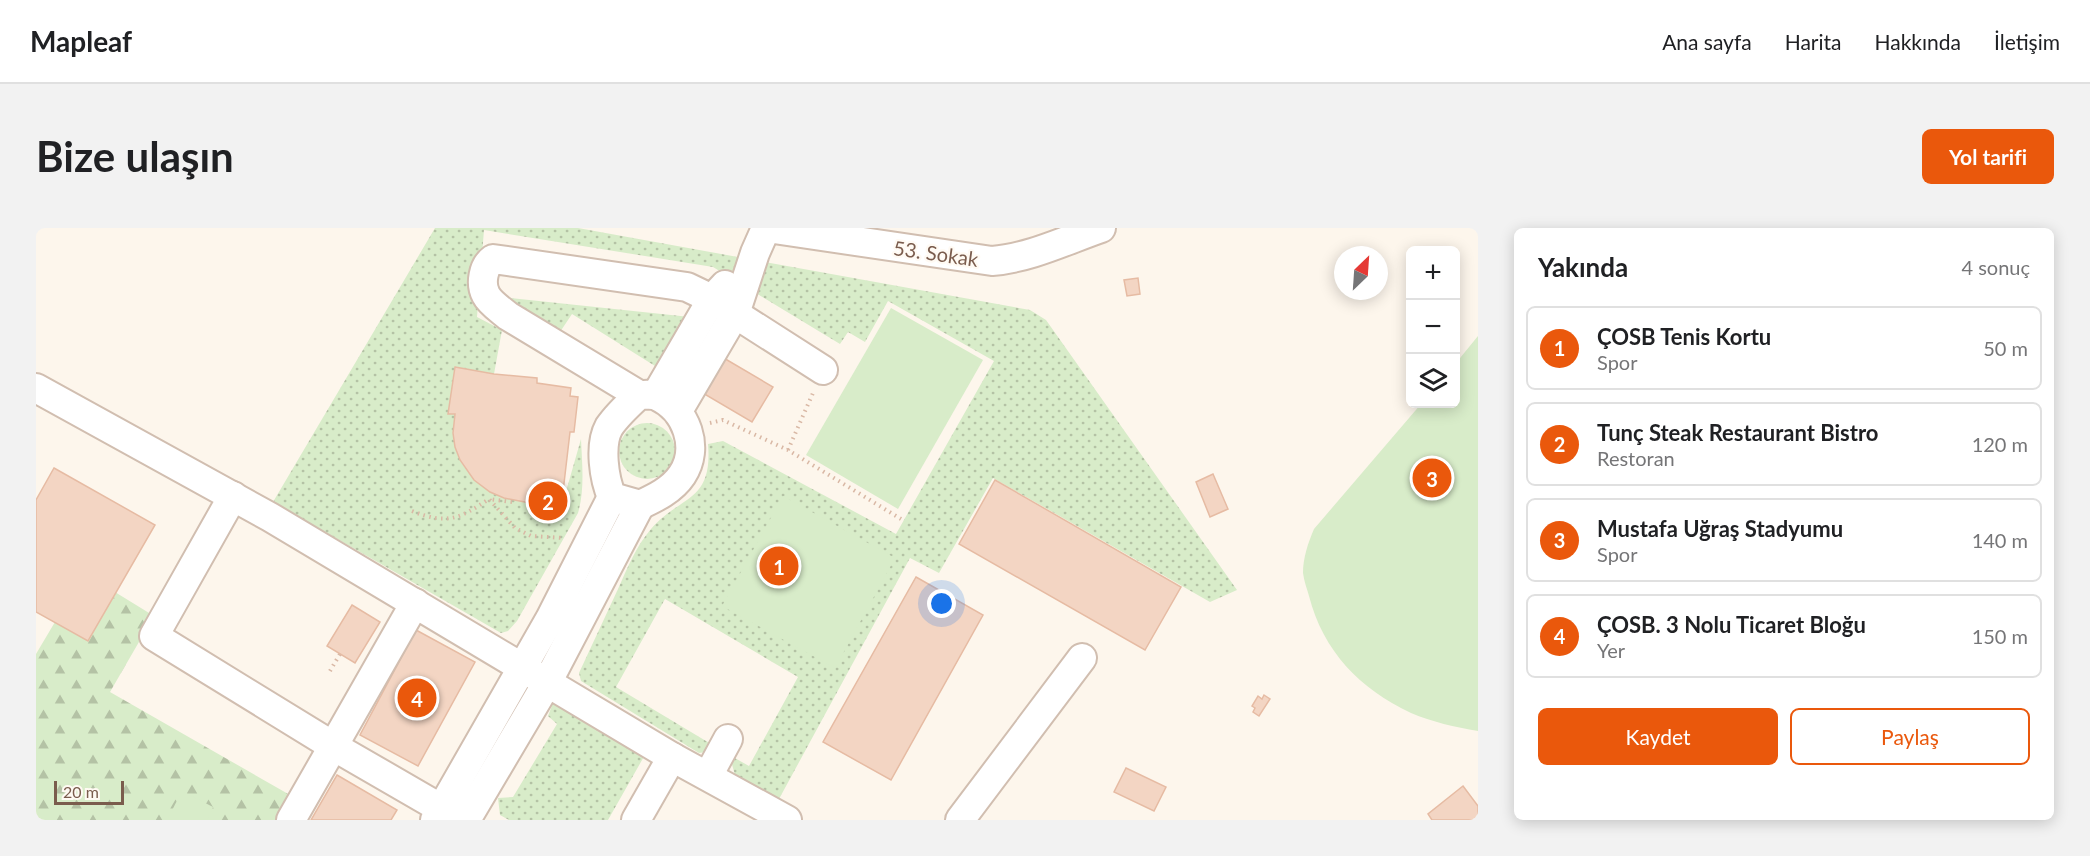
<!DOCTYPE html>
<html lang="tr">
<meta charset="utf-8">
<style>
body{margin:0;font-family:Lato,sans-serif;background:#f2f2f2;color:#202124}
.controls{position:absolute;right:18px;top:18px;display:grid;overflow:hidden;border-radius:9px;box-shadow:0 3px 15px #0003}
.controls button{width:54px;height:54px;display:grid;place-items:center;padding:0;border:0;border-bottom:2px solid #e0e0e0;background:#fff;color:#202124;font:30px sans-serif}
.compass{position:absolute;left:1298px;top:18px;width:54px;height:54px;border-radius:50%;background:#fff;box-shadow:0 3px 15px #0003;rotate:25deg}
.scale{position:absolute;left:18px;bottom:15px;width:70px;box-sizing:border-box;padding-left:6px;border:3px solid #7a5c4d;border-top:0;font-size:16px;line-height:21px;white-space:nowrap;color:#7a5c4d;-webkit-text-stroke:4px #fffaf3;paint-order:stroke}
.you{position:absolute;left:906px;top:376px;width:21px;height:21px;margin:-15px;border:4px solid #fff;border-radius:50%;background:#1a73e8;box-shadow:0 0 0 9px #1a73e833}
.badge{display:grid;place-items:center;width:39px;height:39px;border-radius:50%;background:#ea580c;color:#fff;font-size:20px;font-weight:700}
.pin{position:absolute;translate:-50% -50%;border:3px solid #fff;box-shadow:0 2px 6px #0006}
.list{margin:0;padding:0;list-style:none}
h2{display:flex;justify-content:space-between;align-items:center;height:78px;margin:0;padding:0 24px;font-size:26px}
h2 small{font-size:20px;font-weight:400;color:#757577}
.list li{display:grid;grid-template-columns:39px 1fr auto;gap:18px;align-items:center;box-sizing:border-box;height:84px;margin:0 12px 12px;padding:0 12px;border:2px solid #e0e0e0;border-radius:9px}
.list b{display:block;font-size:22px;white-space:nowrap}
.list p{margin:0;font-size:20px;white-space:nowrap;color:#757577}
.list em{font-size:20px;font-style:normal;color:#757577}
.actions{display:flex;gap:12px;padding:18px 24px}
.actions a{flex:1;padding:14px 0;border:2px solid #ea580c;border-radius:9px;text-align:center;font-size:21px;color:#ea580c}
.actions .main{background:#ea580c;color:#fff}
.icon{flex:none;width:33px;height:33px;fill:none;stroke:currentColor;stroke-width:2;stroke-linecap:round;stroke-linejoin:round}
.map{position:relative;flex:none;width:1442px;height:592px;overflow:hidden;border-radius:9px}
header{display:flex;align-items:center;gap:36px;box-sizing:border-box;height:84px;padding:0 30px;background:#fff;border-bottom:2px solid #e0e0e0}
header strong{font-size:28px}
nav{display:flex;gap:33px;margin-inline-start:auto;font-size:21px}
.intro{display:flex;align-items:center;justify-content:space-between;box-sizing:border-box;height:144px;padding:0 36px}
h1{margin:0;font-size:42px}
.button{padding:15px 27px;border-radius:9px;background:#ea580c;color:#fff;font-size:21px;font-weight:700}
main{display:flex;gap:36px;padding:0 36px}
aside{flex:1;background:#fff;border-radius:9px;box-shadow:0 3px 15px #0003}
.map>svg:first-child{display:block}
.grass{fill:url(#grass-dots)}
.forest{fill:url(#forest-firs)}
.garden{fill:#d8ecc9}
.building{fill:#f3d5c3;stroke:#e6bba3;stroke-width:1.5}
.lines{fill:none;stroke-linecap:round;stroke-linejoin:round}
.minor-casing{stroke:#d1beb0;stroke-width:32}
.path{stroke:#d9b8a5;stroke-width:4;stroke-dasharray:1.5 4.5;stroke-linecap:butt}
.minor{stroke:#fff;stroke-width:28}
.labels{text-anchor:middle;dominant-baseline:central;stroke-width:4.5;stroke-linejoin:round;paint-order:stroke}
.street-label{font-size:20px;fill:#7a5c4d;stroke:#fffaf3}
</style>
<header>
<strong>Mapleaf</strong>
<nav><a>Ana sayfa</a><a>Harita</a><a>Hakkında</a><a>İletişim</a></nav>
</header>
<div class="intro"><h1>Bize ulaşın</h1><a class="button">Yol tarifi</a></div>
<main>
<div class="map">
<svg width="1442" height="592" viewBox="0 0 1442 592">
<defs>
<pattern id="grass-dots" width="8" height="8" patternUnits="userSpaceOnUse" patternTransform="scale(1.5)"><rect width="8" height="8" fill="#d8ecc9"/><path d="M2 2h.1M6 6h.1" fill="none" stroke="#b4c2a5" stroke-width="1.8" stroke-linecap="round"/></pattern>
<pattern id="forest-firs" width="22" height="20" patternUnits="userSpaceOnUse" patternTransform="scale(1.5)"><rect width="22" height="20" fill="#d8ecc9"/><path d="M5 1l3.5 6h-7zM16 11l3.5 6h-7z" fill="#b4c2a5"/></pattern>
</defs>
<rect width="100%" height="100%" fill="#fdf6ec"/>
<g class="grass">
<path d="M399,0H542L994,82L1010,92L1201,362L1174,374L957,250L903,345L874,330L743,571L699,547L695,533L697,529L713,538L762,449L629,371L580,459L675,516L670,524L663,525L545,453L543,445C556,417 569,389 582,361C591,341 600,318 615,301C644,267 677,275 672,216L687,213L860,306L958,133L852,73L829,114L812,104L804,116L677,39L448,2L441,89L466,102L458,146L419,139L413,185L419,186C418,196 416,207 419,218C428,262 487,274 525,281L545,211C546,235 549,261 542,285L481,393L472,403L465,405L237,274Z"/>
<polygon points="465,69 654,89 627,143 536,86 524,104"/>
<circle cx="611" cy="223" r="28"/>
<polygon points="517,475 610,525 572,592 473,592 464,587 462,570 477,569 521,496 512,488"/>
</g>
<polygon class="forest" points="48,345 118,388 74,464 261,571 249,592 0,592 0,426"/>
<g class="garden">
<polygon points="855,80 947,132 862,281 770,227"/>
<path d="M1442,108V503C1419,499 1396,494 1375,485C1324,461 1287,423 1273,368C1271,361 1268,353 1267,345C1267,330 1272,315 1278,301L1385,176H1420V135Z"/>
<polygon points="747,268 859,330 799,440 686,378"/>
<polygon points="146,563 177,579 171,592 131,592"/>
</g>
<g class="building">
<polygon points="1102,50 1104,66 1091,68 1088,52"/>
<polygon points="686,129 737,159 716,194 665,164"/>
<polygon points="419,139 458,146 501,150 501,155 535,160 534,168 542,169 538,204 534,204 525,281 468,270 454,264 438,252 424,232 419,219 417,205 419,186 412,186"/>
<polygon points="18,240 119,297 52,413 0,384 0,272"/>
<polygon points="1177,246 1192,281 1174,289 1160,254"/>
<polygon points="959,252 1145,359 1109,422 923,316"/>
<polygon points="880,349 947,387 855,552 787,514"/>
<polygon points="316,377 344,394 319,435 291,418"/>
<polygon points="380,402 439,434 382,538 324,507"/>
<polygon points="1228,467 1234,471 1223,488 1217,484 1219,480 1216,478 1222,468 1226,471"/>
<polygon points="1090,540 1130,559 1118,583 1078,564"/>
<polygon points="301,547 361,582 355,592 275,592"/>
<polygon points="1427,558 1442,578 1442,592 1396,592 1392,586"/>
</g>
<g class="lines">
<g class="minor-casing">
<g id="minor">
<path d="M731,0L956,33C994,30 1030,12 1065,0"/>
<polyline points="0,160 234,289 636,529 751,592"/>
<path d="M603,167L472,88C465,82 454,75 450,67C444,56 447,38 457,31L651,59L676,71L787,142"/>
<path d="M603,167C609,167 616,166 621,168C651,182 664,220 646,247C636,262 619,270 604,277L576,269C568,251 563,217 573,199C581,187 592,177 603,167Z"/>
<polyline points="620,167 676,71 689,57"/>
<polyline points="642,183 699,86 719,25 730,0"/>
<polyline points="197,268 118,408 297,518 425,592"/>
<polyline points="672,548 692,511"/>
<polyline points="255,592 379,375"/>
<polyline points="399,592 514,391 576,269"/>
<polyline points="430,592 511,455 604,277"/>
<polyline points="600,592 636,529"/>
<polyline points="924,592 1046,430"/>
</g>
</g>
<g class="path">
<polyline points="674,195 687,192 752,222 865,291"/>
<polyline points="752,222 777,165"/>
<polyline points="476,274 453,271 479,300 495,308 528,310"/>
<path d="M376,283C411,297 423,291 453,271"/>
<polyline points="294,443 304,426"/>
</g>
<use href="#minor" class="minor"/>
</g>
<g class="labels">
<g class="street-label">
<text transform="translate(900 25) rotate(8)">53. Sokak</text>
</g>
</g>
</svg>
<div class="controls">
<button>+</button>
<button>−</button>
<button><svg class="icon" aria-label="layers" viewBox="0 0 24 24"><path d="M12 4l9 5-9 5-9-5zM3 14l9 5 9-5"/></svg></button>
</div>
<svg class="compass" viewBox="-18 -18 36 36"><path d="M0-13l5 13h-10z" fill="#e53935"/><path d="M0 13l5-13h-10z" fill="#757577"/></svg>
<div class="scale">20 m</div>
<div class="you"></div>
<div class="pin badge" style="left:743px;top:338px">1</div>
<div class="pin badge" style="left:512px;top:273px">2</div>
<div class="pin badge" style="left:1396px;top:250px">3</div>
<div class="pin badge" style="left:381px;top:470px">4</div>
</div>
<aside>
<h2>Yakında<small>4 sonuç</small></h2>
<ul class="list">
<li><span class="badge">1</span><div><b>ÇOSB Tenis Kortu</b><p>Spor</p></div><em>50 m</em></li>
<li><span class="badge">2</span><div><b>Tunç Steak Restaurant Bistro</b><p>Restoran</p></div><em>120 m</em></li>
<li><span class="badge">3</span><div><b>Mustafa Uğraş Stadyumu</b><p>Spor</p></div><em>140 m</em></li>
<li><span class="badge">4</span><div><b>ÇOSB. 3 Nolu Ticaret Bloğu</b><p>Yer</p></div><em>150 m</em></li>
</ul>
<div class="actions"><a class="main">Kaydet</a><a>Paylaş</a></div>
</aside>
</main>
